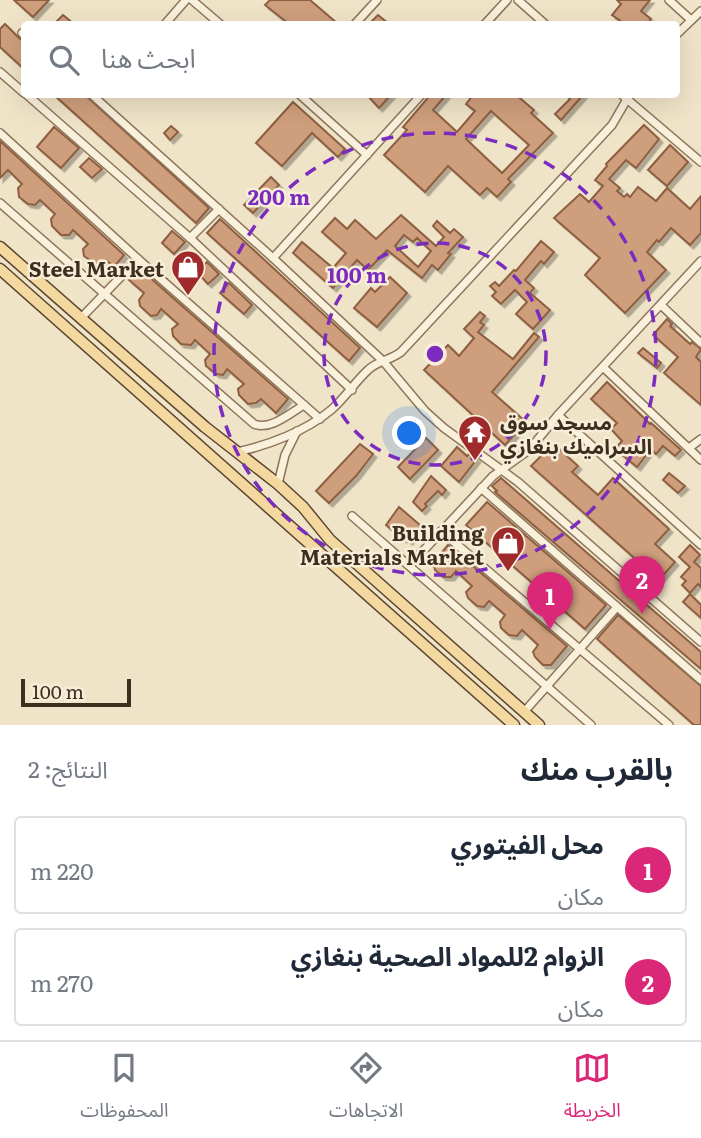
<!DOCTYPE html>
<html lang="ar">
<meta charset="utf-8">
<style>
body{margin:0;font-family:Literata,"Noto Sans Arabic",serif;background:#f2f2f3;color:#1f2937;direction:rtl}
.scale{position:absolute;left:21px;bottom:18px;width:110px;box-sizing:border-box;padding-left:7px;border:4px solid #3d2e20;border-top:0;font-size:19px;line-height:24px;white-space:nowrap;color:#3d2e20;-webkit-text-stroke:5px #f7eed8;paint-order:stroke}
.you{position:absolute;left:410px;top:434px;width:24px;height:24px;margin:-18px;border:5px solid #fff;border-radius:50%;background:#1a73e8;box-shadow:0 0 0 10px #1a73e833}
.badge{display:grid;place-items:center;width:46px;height:46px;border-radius:50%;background:#db2777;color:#fff;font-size:23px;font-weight:700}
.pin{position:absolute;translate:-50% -58px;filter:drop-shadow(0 2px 4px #0008)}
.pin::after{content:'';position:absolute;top:37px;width:24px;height:21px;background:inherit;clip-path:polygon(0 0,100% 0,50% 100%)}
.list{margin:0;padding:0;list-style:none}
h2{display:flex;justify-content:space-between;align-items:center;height:91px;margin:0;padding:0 28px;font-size:30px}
h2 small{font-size:23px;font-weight:400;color:#747a83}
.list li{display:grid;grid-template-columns:46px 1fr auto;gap:21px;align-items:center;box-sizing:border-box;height:98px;margin:0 14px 14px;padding:0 14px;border:2px solid #e0e1e3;border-radius:7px}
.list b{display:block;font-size:26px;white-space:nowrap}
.list p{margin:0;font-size:23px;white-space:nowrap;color:#747a83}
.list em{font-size:23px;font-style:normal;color:#747a83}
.icon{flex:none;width:38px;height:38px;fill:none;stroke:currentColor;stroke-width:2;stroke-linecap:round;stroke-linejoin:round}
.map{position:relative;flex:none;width:701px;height:725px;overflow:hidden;direction:ltr}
.search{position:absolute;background:#fff;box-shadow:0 7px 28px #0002;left:21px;right:21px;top:21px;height:77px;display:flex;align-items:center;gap:18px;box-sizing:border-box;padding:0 24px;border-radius:7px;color:#747a83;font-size:26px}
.sheet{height:315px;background:#fff}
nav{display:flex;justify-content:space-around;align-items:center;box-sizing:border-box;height:98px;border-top:2px solid #e0e1e3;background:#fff;font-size:19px;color:#747a83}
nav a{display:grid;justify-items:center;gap:4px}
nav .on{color:#db2777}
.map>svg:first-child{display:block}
.building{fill:#cf9f7d;stroke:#8d5f41;stroke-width:2;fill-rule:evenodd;filter:url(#shadow)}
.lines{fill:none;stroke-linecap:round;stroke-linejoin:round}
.minor-casing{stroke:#8d765c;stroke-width:10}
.major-casing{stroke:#5b4430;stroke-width:13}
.minor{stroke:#faf1dc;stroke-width:7}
.major{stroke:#f3d9a0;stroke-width:10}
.ring{fill:none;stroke:#7b2cbf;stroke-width:3.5;stroke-dasharray:12 9}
.labels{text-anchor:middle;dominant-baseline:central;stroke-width:5;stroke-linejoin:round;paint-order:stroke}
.poi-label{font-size:21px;font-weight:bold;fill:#3d2e20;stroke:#f7eed8;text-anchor:end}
.centre{fill:#7b2cbf;stroke:#f7eed8;stroke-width:3.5}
.ring-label{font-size:21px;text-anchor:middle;font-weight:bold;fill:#7b2cbf;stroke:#f7eed8;stroke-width:5;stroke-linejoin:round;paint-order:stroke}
</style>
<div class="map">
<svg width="701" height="725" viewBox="0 0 701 725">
<defs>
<filter id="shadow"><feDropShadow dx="3.5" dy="3.5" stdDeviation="0" flood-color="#0004"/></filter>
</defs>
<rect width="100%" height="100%" fill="#f0e4c8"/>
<g class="building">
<polygon points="14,0 49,0 33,17"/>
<polygon points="270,0 310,0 338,24 289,24 265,5"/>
<polygon points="617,0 650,0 641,11 651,19 647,24 625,24 612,15 621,4"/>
<polygon points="63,15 74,24 54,24"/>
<polygon points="378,15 389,24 369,24"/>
<polygon points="5,24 20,39 24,41 24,69 0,47 0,29"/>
<polygon points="53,94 84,94 209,208 196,223"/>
<polygon points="366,94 392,94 379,108"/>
<path d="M431,94H447L433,110L457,132L475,111L466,104L474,94H515L534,110L531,113L553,133L508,179L511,182L497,197L487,188L480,195L448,166L425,192L384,155L407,130L403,127ZM491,111L529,145L502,173L466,139Z"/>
<polygon points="565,94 584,94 561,120 555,114 570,99"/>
<polygon points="293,102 345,149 338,157 312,133 282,166 256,143"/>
<polygon points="644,125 659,139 636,168 626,160 609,179 620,188 617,191 624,197 627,194 630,197 638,187 656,201 667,188 690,209 701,196 701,233 690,245 671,228 659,242 657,240 647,252 666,270 625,313 585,275 600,258 554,218 580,194 589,202 603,186 595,180 607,166 606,164"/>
<polygon points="171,126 178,132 170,140 164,133"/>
<polygon points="54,127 79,148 61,168 37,147"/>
<polygon points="0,141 124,255 114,267 106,260 101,265 94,263 84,256 83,249 88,244 73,230 69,235 61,235 52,226 51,219 55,214 40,200 35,205 28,204 19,197 18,188 22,184 8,170 0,178"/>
<polygon points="670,145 688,162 667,186 648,170"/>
<polygon points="89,158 102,169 92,178 80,167"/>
<polygon points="271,177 279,185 253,213 244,205"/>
<path d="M401,215L436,246L444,237L433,226L437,221L450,233L454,229L463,237L448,253L451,254L438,270L432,265L422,278L387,250L368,270L357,260L333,288L293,253L302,242L333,268L346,253L322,232L335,218L347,229L355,220L376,239ZM404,235L413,242L417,238L431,251L418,267L395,246Z"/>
<polygon points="220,219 360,348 349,361 207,233"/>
<polygon points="172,231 185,242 174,254 162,243"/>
<polygon points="541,241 554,252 544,264 541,261 525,280 534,288 530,293 550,310 533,329 516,314 527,302 515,290 501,304 492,296 496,292 490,286 495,282 499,286 514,270 516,271"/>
<polygon points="207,262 219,274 208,284 197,272"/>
<polygon points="139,268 288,399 276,413 261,399 256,403 248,404 239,395 238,389 244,384 227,369 223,375 216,374 206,366 205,360 210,354 195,340 191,345 181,344 173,336 172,329 178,324 161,309 157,315 151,316 140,306 139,300 144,293 129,280"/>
<polygon points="390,277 407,293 377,327 354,308 371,288 375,292"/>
<polygon points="229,283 252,305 244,314 220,293"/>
<polygon points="480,312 485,316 480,322 484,325 478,332 513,359 534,333 539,337 492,392 526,422 505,445 424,370 448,345 459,356 474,338 464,329"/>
<polygon points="667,319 672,324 670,326 690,344 692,342 701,349 696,357 701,362 701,405 664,373 678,357 653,335"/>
<polygon points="643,348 661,363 657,368 638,353"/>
<polygon points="607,382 650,424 651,423 681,450 675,456 663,446 656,454 651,449 637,467 615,449 622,441 611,429 617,423 591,399"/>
<polygon points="426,438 438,450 410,479 398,467"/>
<polygon points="360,444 373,454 356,476 329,503 316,491"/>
<polygon points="556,446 578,466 572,472 598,495 613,478 669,529 655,544 675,562 659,580 531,466 548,449 551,451"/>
<polygon points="457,447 467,456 469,454 477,459 459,482 441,466"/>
<polygon points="669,473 685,486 678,493 663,480"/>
<polygon points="431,476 446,490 442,495 438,491 425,504 427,506 422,511 413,502"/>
<polygon points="501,478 701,652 701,669 495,492 497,491 492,486"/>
<polygon points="487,502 606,605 585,629 466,525"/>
<polygon points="399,507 420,525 426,539 424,541 418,532 409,541 405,537 403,539 386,525"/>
<polygon points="448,545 567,646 551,665 543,665 535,657 533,652 538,645 522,630 517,636 509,635 501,628 500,622 505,615 489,601 484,607 477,606 468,598 466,592 472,586 456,571 451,577 443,577 435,570 433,563"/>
<polygon points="690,545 700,555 694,562 701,568 701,587 698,584 690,593 682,585 686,581 681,577 690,567 679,557"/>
<polygon points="690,594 701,605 701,618 683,602"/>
<polygon points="618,615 701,686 701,725 694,725 597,639"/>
</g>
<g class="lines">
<g class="minor-casing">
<g id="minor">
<polyline points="192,0 220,24"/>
<polyline points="518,0 545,24"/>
<polyline points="669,0 691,20"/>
<polyline points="165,24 186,0"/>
<polyline points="355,24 377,0"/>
<polyline points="485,24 507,0"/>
<polyline points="22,33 24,35"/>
<polyline points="676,35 701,11"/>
<polyline points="0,72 24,93"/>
<polyline points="26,94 190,238 352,390"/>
<polyline points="91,94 273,258 383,361 425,411 444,428 518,482 701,642"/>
<polyline points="299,94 367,155"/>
<polyline points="621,94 701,162"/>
<polyline points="0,133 138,259 320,419"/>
<path d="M0,203L254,424C270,431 290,413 304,405"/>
<polyline points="190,238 219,209"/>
<polyline points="273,258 422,94"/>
<polyline points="661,305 701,343"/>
<polyline points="82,317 138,259"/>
<polyline points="604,368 701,460"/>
<polyline points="558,415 701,545"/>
<polyline points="689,448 701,439"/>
<path d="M237,452C269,445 306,431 331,410C345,398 355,382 368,370C377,361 391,360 401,352L612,125L630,94"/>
<polyline points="278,484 285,455 297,431"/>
<polyline points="481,488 701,680"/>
<polyline points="352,516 591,725"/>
<polyline points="441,531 669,725"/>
<polyline points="410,565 493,476 529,450 558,415 701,261"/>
<polyline points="524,712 617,607"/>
</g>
</g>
<g class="major-casing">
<g id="major">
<polyline points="0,247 205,427 278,484 303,507 330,540 539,725"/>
<polyline points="0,269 514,725"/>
</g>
</g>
<use href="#minor" class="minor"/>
<use href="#major" class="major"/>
</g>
<g class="ring">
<circle cx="435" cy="354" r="111"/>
<circle cx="435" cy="354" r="221"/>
</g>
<defs>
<g id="shop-pin" transform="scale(1.75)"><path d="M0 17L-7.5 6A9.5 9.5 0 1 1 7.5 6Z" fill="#9e2a2b" stroke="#f7eed8"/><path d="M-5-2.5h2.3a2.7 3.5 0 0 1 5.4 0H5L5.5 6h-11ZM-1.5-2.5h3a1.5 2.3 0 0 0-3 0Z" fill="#fff"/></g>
<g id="temple-pin" transform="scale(1.75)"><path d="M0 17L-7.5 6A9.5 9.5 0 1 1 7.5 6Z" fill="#9e2a2b" stroke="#f7eed8"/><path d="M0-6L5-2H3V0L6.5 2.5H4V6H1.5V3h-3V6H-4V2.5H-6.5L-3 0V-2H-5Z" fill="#fff"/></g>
</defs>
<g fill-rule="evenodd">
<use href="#shop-pin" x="188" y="267"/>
<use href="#temple-pin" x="475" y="432"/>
<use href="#shop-pin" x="508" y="543"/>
</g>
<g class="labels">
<g class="poi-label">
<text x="164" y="267">Steel Market</text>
<text x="500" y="420" text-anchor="start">مسجد سوق<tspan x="500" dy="24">السراميك بنغازي</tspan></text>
<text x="484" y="531">Building<tspan x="484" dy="24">Materials Market</tspan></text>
</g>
</g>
<circle cx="435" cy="354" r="10" class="centre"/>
<g class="ring-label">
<text x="279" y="205">200 m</text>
<text x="357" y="283">100 m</text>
</g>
</svg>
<div class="scale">100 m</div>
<div class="you"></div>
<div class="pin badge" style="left:550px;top:630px">1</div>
<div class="pin badge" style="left:642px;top:614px">2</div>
<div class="search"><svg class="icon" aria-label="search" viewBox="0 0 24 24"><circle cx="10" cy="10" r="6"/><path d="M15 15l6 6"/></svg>ابحث هنا</div>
</div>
<section class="sheet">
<h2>بالقرب منك<small>النتائج: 2</small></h2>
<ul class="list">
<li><span class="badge">1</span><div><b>محل الفيتوري</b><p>مكان</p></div><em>220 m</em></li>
<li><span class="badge">2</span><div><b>الزوام 2للمواد الصحية بنغازي</b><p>مكان</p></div><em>270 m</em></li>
</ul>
</section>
<nav>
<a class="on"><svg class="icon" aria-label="map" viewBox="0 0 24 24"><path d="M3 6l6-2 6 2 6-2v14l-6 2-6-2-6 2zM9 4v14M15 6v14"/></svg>الخريطة</a>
<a><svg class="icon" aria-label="directions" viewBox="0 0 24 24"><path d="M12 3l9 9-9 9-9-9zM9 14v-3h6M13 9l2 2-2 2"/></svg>الاتجاهات</a>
<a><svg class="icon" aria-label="saved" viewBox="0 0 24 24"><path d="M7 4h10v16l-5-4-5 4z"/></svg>المحفوظات</a>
</nav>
